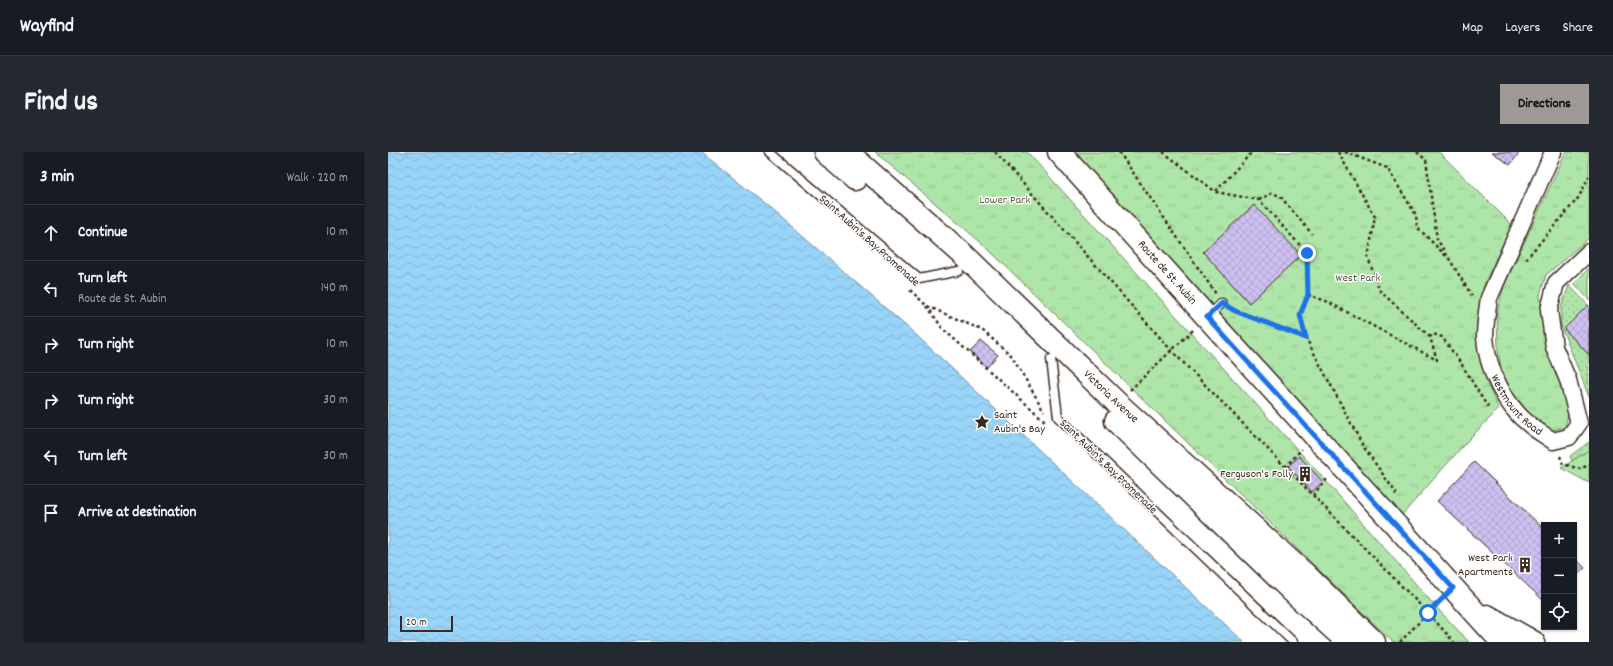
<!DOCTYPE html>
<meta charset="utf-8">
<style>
body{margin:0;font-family:Dekko,sans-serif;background:#242831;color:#f1f3f6}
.controls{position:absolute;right:12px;bottom:12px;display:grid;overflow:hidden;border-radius:0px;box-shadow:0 1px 3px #0004}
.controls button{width:36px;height:36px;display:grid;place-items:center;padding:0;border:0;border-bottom:1px solid #363941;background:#171b24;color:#f1f3f6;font:20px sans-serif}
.scale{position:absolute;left:12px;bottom:10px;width:53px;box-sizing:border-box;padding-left:4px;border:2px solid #3b2a1e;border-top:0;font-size:11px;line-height:14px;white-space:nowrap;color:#3b2a1e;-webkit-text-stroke:3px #fff;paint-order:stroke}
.stop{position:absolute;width:12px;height:12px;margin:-9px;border:3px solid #1a73e8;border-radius:50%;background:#fff}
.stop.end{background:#1a73e8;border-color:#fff;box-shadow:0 1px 4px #0008}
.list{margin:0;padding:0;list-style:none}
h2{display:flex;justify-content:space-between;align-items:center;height:52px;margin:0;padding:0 16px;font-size:17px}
h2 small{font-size:13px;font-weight:400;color:#9ea1a6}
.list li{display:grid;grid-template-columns:26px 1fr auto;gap:12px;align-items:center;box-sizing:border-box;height:56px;padding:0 16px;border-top:1px solid #363941}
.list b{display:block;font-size:15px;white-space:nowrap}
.list p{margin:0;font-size:13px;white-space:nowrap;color:#9ea1a6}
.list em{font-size:13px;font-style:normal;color:#9ea1a6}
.icon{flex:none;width:22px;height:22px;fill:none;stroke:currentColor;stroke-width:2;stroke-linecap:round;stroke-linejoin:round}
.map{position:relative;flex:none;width:1201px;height:490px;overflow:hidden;border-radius:0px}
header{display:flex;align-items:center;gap:24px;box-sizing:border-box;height:56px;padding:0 20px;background:#171b24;border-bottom:1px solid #363941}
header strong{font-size:19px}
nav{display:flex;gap:22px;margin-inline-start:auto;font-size:14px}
.intro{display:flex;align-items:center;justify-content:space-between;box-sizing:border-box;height:96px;padding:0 24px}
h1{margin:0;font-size:28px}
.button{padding:10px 18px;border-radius:0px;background:#9f9995;color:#111;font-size:14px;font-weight:700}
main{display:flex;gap:24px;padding:0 24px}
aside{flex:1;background:#171b24;border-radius:0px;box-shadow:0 1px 3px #0004}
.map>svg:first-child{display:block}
.grass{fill:url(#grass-dots);stroke:#748863}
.park{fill:url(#park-tufts);stroke:#748863}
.garden{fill:#aee5a8;stroke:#748863}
.water{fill:url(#water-waves);stroke:#738fa1}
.building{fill:url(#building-cross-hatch);stroke:#3b2a1e}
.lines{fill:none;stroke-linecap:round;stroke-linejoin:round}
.lane-casing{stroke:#3b2a1e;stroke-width:11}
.street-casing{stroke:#3b2a1e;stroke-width:19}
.primary-casing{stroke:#3b2a1e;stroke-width:25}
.highway-casing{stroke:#3b2a1e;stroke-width:25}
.path{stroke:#3b2a1e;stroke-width:2.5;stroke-dasharray:3 3;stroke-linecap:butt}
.lane{stroke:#fff;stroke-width:8}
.street{stroke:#fff;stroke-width:16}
.primary{stroke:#fff;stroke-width:22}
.highway{stroke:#fff;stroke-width:22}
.route{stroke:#1a73e8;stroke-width:5}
.labels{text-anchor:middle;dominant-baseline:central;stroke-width:3;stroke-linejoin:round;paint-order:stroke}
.park-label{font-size:12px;fill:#585940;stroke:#fff}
.street-label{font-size:12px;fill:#3b2a1e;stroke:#fff}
.poi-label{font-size:12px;fill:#3b2a1e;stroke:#fff;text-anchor:end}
</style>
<header>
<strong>Wayfind</strong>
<nav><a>Map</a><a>Layers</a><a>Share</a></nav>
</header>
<div class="intro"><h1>Find us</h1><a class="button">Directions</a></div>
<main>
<aside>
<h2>3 min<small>Walk · 220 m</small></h2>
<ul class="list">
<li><svg class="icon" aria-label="ahead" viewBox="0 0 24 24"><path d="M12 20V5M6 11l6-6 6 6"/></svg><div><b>Continue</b></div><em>10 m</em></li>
<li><svg class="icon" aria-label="left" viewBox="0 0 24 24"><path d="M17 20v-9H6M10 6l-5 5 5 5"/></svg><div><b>Turn left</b><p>Route de St. Aubin</p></div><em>140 m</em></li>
<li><svg class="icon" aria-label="right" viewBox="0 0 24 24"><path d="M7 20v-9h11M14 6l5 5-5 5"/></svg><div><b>Turn right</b></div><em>10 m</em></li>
<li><svg class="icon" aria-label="right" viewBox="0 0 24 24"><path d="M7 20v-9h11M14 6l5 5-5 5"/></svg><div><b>Turn right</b></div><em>30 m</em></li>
<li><svg class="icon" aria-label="left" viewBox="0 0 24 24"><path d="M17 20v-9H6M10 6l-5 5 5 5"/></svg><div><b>Turn left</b></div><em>30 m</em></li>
<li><svg class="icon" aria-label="arrive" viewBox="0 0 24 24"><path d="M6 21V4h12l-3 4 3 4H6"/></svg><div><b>Arrive at destination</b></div></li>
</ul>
</aside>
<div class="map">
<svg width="1201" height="490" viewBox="0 0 1201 490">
<defs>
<pattern id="grass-dots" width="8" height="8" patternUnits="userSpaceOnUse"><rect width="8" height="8" fill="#aee5a8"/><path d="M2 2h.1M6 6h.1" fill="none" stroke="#97c590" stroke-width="1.8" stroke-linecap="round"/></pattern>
<pattern id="park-tufts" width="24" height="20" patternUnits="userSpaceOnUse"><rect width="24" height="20" fill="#aee5a8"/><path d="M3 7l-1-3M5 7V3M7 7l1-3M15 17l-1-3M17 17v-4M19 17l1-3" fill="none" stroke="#97c590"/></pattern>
<pattern id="water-waves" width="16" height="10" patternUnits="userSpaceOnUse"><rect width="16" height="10" fill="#98d3f8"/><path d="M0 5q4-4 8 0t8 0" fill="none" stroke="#84b5d4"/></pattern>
<pattern id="building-cross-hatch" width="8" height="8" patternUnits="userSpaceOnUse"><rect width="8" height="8" fill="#cdbff0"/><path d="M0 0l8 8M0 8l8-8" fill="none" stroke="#b1a4cd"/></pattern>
</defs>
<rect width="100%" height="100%" fill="#fff"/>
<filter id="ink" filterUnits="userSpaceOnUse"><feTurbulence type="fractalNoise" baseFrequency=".025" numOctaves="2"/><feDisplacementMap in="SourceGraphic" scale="8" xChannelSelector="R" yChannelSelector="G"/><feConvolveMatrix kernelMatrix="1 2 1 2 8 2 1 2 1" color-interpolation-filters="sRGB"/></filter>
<g filter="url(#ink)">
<g class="grass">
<polygon points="1181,133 1200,153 1201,245 1173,174 1173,156"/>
<polygon points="1201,290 1201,298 1184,309 1182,304"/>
</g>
<g class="park">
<polygon points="487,0 639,0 937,328 1047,454 1081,490 1005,490 598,95"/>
<polygon points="686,0 1051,0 1124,73 1097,130 1089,181 1099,232 1111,257 1081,287 1014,363"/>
<polygon points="1178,0 1201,0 1201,86 1158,123 1152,143 1156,182 1181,259 1177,275 1166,278 1150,272 1126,243 1115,226 1110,199 1109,161 1116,134"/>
<polygon points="1201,298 1201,331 1173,316"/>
</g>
<polygon class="garden" points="1201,116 1201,148 1186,131"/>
<polygon class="water" points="0,0 313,0 381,55 526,181 856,490 0,490"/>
<g class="building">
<polygon points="1104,0 1132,0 1122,13"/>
<polygon points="866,53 913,103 861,151 815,100"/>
<polygon points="1200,153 1201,154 1201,203 1176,177"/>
<polygon points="593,189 610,203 599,215 582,200"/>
<polygon points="911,304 935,330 924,340 900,314"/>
<polygon points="1086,310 1156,377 1156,449 1049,349"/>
<polygon points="1186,405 1197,416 1186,426"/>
</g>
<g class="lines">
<g class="lane-casing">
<g id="lane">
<polyline points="382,0 531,127 571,119"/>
<polyline points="819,165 834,151"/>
<polyline points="663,207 670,265 905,490"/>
</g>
</g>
<g class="street-casing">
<g id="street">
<path id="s1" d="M1165,0L1101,146C1099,159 1097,172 1097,185C1099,217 1117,254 1142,273C1149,279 1158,284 1165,289L1181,285L1191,271L1180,228L1166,195L1161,158L1168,131L1201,100"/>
</g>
</g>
<g class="primary-casing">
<g id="primary">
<path id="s2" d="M671,0L819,165L1114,490"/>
<polyline points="1099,464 1145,490"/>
</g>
</g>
<g class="highway-casing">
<g id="highway">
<polyline points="437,0 467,27"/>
<path id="s3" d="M459,0L577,104L729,251L919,424L986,490"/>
<polyline points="728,269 904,439 960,490"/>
</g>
</g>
<g class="path">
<polyline points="607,0 783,198 1040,461 1051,450"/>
<polyline points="731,0 828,142"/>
<polyline points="775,0 828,40 871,48 919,101 920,143 912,163 918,186"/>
<polyline points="950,0 987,65 980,106 992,139 1042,185"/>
<polyline points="957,0 999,16 1028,63 1029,75 1058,104"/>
<polyline points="1029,0 1038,8 1049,87 1084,144"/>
<polyline points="828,39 864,0"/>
<polyline points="871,48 884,41 892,44 924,82"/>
<polyline points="1138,107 1191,45 1201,24"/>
<polyline points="522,138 539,154 594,178 624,204 656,259"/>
<polyline points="920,143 938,149 1049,208 1042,185 1045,182 1054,185 1074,213 1099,254 1102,252"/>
<polyline points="539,154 555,177 657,269"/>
<polyline points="844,157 918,186 975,294 1008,341 1007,343"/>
<polyline points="742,238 805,178"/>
<polyline points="1172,304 1175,312 1192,317 1201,313"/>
<polyline points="897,315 914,297"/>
<polyline points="925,343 940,326"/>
<polyline points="1012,490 1040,461 1066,490"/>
</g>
<use href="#lane" class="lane"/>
<use href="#street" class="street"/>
<use href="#primary" class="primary"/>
<use href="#highway" class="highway"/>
</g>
</g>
<g class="lines" filter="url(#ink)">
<polyline class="route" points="919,101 920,143 912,163 918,186 847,159 834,151 819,165 1065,436 1040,461"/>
</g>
<defs>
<g id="sight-bare" transform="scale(1.2)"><path d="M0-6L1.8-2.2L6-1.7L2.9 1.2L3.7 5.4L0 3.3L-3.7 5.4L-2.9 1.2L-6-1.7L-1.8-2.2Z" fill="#3b2a1e" stroke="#fff" stroke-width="2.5" paint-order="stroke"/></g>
<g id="building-bare" transform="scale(1.2)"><path d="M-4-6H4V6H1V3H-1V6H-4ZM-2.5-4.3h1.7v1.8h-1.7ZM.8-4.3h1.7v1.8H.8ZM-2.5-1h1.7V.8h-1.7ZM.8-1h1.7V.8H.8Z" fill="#3b2a1e" stroke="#fff" stroke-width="2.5" paint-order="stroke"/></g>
</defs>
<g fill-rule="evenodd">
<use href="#sight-bare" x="594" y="270"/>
<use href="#building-bare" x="917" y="322"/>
<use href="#building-bare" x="1137" y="413"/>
</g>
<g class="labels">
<g class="park-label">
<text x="617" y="48">Lower Park</text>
<text x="970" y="126">West Park</text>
</g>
<g class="street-label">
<text transform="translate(481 89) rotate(42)">Saint Aubin's Bay Promenade</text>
<text stroke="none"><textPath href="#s2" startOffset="162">Route de St. Aubin</textPath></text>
<text stroke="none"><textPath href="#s3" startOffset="360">Victoria Avenue</textPath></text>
<text stroke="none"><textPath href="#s1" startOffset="276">Westmount Road</textPath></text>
<text transform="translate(720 315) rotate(44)">Saint Aubin's Bay Promenade</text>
</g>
<g class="poi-label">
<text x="606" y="263" text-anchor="start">Saint<tspan x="606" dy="14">Aubin's Bay</tspan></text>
<text x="905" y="322">Ferguson's Folly</text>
<text x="1125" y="406">West Park<tspan x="1125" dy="14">Apartments</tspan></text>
</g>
</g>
</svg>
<div class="controls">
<button>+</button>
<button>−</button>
<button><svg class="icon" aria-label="locate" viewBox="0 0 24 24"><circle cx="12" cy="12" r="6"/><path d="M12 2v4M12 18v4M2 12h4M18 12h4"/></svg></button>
</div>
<div class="scale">20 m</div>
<div class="stop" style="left:1040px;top:461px"></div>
<div class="stop end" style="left:919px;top:101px"></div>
</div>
</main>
